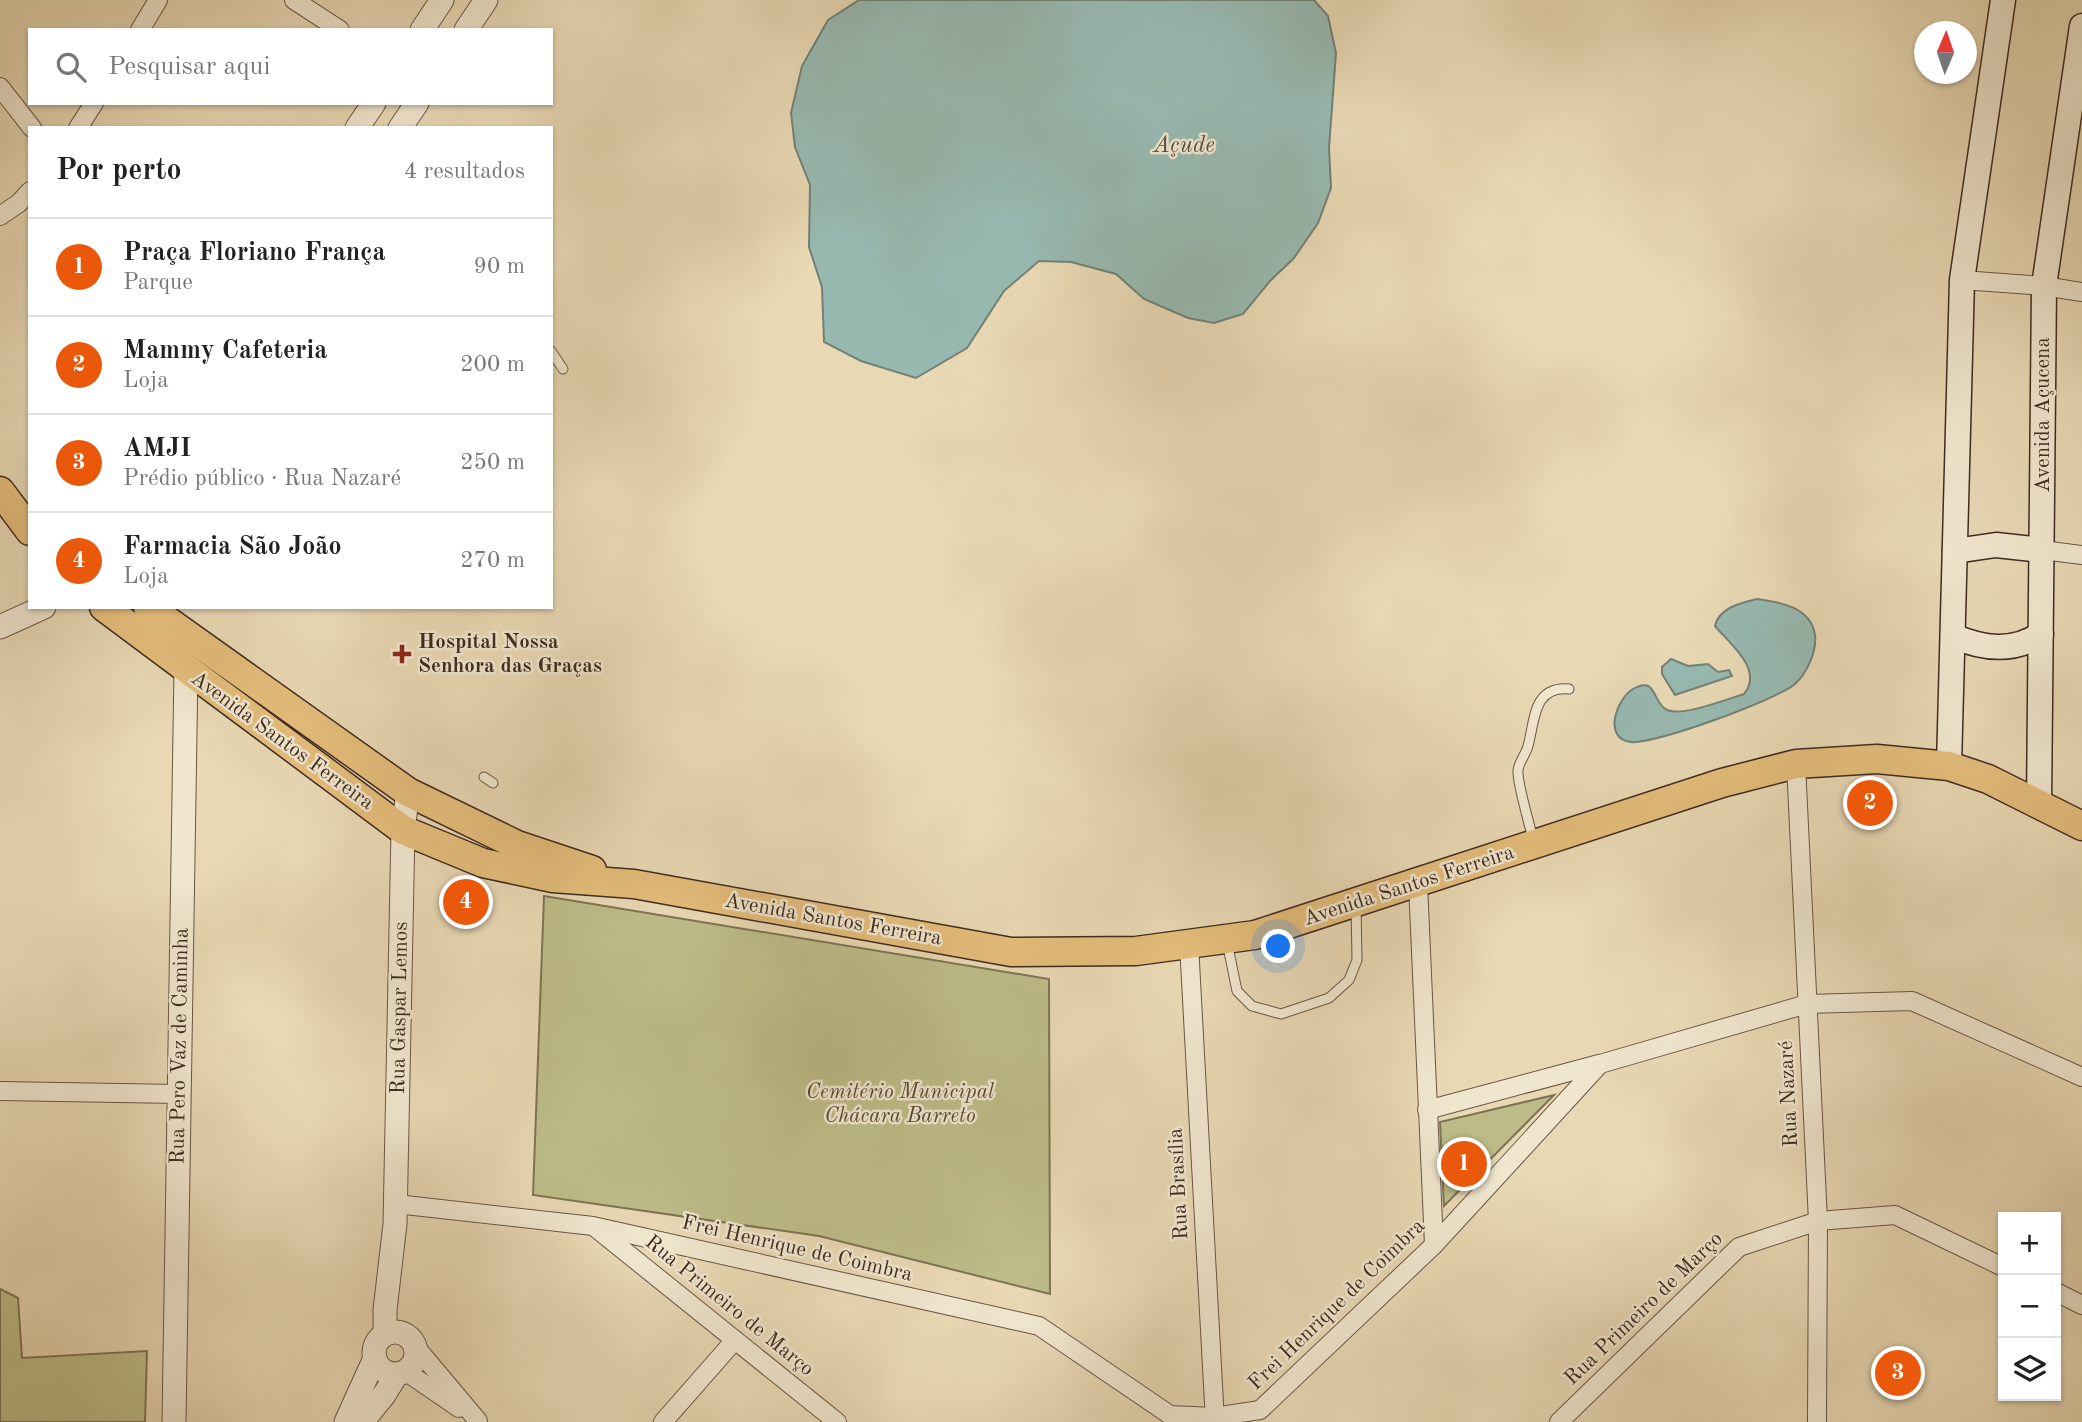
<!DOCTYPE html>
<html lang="pt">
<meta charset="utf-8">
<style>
body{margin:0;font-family:"Old Standard TT",serif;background:#f6f6f6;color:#222}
.controls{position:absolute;right:21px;bottom:21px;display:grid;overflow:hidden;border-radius:0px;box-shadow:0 2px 5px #0004}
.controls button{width:63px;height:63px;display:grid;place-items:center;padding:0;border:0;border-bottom:2px solid #e0e0e0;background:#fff;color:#222;font:35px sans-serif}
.compass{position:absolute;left:1914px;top:21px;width:63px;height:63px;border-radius:50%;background:#fff;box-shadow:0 2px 5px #0004;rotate:2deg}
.you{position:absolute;left:1279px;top:947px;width:24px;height:24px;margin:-18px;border:5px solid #fff;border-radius:50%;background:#1a73e8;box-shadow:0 0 0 10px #1a73e833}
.badge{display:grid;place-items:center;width:46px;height:46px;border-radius:50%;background:#ea580c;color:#fff;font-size:23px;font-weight:700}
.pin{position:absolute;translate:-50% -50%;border:4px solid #fff;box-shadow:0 2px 7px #0006}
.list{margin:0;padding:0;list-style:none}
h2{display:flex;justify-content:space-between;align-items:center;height:91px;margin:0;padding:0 28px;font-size:30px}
h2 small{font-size:23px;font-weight:400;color:#767676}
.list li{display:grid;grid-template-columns:46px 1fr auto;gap:21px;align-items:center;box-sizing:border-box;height:98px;padding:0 28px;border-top:2px solid #e0e0e0}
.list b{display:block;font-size:26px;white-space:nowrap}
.list p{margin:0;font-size:23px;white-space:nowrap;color:#767676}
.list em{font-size:23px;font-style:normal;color:#767676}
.icon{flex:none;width:38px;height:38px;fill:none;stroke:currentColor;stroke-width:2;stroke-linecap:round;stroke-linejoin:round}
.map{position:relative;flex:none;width:2082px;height:1422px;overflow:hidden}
.search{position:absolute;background:#fff;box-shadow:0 2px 5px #0004;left:28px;top:28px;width:525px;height:77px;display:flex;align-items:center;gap:18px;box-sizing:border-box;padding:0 24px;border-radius:0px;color:#767676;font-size:26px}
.panel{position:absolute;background:#fff;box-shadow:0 2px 5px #0004;left:28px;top:126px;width:525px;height:483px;border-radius:0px}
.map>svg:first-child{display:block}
.green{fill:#bdbc88;stroke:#7e7454;stroke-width:2}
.water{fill:#97b9b0;stroke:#748076;stroke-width:2}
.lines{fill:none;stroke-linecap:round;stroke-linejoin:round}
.service-casing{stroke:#695645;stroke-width:11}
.minor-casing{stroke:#695645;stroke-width:20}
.tertiary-casing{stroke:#695645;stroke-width:25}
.secondary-casing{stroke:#3f2b20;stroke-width:27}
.primary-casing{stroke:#3f2b20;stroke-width:31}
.service{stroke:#f0e6ce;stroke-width:9}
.minor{stroke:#f0e6ce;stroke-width:18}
.tertiary{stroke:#f0e6ce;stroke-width:23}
.secondary{stroke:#f0e6ce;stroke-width:24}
.primary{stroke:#e4bc7a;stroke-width:28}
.poi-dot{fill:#8f2418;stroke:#f0e6ce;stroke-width:2.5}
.labels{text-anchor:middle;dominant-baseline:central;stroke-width:5;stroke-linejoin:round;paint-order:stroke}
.street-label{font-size:21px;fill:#3f2b20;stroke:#f0e6ce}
.poi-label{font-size:21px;font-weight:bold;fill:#3f2b20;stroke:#f0e6ce;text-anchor:start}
.park-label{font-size:21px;font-style:italic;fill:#584835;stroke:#f0e6ce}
.water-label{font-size:23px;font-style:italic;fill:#554e44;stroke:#f0e6ce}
</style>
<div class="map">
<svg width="2082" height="1422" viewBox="0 0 2082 1422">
<rect width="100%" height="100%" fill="#e8d8b4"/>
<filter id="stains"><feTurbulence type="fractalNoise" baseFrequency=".00286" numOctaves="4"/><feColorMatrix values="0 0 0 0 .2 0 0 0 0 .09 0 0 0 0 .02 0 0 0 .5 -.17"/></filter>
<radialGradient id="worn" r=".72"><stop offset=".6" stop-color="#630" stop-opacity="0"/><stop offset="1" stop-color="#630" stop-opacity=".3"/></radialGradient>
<g class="green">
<polygon points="544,896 1049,979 1050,1294 819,1236 533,1195"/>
<polygon points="1554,1095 1444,1206 1440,1122"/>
<polygon points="0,1289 18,1298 22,1358 147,1351 145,1422 0,1422"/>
</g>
<g class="water">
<polygon points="859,0 1314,0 1328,16 1336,53 1329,148 1331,188 1318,223 1294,258 1270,281 1243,314 1214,323 1188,318 1144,299 1116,274 1071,262 1039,261 1004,291 967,348 916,378 861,361 824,342 822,287 809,247 810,185 795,147 791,113 802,66 828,20"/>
<path d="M1757,599C1780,602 1811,607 1815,635C1817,651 1807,673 1795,684C1778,699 1654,745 1631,742C1602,739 1617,698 1633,689C1657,675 1652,703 1667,710C1681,717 1728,699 1744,694C1764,670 1730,644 1715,626C1719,608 1740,603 1757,599Z"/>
<polygon points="1671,659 1688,666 1708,664 1718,672 1729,670 1732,676 1675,695 1662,674 1662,667"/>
</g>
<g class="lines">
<g class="service-casing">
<g id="service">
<polyline points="551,351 563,369"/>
<polyline points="484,777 493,783"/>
<path d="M1533,840C1530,825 1517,783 1518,771C1518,763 1526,754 1528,746C1535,720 1533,686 1569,689"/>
<polyline points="1227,942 1237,991 1252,1006 1281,1014 1329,998 1349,980 1357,960 1356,905"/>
</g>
</g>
<g class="minor-casing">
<g id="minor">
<polyline points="294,0 340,30"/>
<polyline points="140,30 158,0"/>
<polyline points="0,87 32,128"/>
<polyline points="78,128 94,103"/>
<polyline points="0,216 19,203 30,191"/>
<polyline points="1962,280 2044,286 2082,292"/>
<polyline points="2042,550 2082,555"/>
<polyline points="1796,764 1818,1221 1817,1422"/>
<polyline points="1418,884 1434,1245"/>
<polyline points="1189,944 1215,1422"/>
<polyline points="0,1091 179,1094"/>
<polyline points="1427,1110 1599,1064"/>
<polyline points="396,1204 593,1226 1039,1326 1170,1415 1214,1417 1260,1410 1434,1245 1600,1064 1807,1004 1912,1001 2082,1077"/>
<polyline points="597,1229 837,1422"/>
<polyline points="2056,1292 2082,1305"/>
<polyline points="415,1346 478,1421"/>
<polyline points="405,1371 459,1408"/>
<polyline points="663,1422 735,1340"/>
<polyline points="1559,1422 1739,1247 1818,1221 1895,1215 2003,1267"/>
</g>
</g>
<g class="tertiary-casing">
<g id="tertiary">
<polyline points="422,30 442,0"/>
<polyline points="466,30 486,0"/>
<polyline points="357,128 374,103"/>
<polyline points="400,128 417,103"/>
<polyline points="0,627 44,607"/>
<circle cx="395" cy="1353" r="21"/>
<polyline points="385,1334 385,1310 395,1224 403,830 408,792"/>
<polyline points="174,1422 186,670"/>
<polyline points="346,1422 375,1358"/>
<polyline points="362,1422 384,1395 397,1374"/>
</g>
</g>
<g class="secondary-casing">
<g id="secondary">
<polyline points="1955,551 1996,545 2042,550"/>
<path d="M1953,636C1983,649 2013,653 2041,634"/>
<polyline points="1949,766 1962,280 2003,0"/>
<polyline points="2039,806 2044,286 2082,26"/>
</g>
</g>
<g class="primary-casing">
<g id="primary">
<polyline points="0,491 30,531"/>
<polyline points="104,607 403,830 483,863 553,878 634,884 1011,952 1136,951 1255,935 1722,783 1796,764 1877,759 1949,766 1988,779 2082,826"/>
<polyline points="148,607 408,792 517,845 592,870"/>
</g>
</g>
<use href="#service" class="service"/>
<use href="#minor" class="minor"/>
<use href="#tertiary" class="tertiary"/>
<use href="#secondary" class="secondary"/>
<use href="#primary" class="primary"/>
</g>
<path class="poi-dot" d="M398.5 643.5h7v7h7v7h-7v7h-7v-7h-7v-7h7z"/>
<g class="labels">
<g class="street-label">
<text transform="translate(2043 415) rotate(-90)">Avenida Açucena</text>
<text transform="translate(282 741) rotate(36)">Avenida Santos Ferreira</text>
<text transform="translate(1409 886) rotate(-18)">Avenida Santos Ferreira</text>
<text transform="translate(833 920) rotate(10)">Avenida Santos Ferreira</text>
<text transform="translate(400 1008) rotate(-89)">Rua Gaspar Lemos</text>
<text transform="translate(180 1046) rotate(-89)">Rua Pero Vaz de Caminha</text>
<text transform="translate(1789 1094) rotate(-93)">Rua Nazaré</text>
<text transform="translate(1179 1184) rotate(-93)">Rua Brasília</text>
<text transform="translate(797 1249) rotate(13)">Frei Henrique de Coimbra</text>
<text transform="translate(1337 1305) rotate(-44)">Frei Henrique de Coimbra</text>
<text transform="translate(729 1306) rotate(39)">Rua Primeiro de Março</text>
<text transform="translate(1644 1309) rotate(-44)">Rua Primeiro de Março</text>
</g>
<g class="poi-label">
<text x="418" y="642">Hospital Nossa<tspan x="418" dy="24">Senhora das Graças</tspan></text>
</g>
<g class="park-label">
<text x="900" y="1092">Cemitério Municipal<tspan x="900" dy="24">Chácara Barreto</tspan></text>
</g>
<g class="water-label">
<text x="1184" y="145">Açude</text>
</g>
</g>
<rect width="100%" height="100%" filter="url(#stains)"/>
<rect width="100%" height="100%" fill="url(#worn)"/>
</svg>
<div class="controls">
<button>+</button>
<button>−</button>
<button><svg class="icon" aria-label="layers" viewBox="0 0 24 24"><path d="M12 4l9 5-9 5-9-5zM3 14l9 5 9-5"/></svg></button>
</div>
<svg class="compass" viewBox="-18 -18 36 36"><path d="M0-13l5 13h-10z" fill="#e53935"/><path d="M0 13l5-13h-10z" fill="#767676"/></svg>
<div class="you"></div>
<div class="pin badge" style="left:1464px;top:1164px">1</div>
<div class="pin badge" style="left:1870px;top:803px">2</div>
<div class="pin badge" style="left:1898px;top:1373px">3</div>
<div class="pin badge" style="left:466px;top:902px">4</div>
<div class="search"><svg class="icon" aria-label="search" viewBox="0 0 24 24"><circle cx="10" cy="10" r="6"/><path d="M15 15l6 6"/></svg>Pesquisar aqui</div>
<section class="panel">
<h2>Por perto<small>4 resultados</small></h2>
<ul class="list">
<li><span class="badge">1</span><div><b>Praça Floriano França</b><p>Parque</p></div><em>90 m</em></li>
<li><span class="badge">2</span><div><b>Mammy Cafeteria</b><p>Loja</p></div><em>200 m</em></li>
<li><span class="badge">3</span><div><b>AMJI</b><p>Prédio público · Rua Nazaré</p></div><em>250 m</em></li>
<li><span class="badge">4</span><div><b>Farmacia São João</b><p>Loja</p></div><em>270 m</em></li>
</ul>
</section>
</div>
